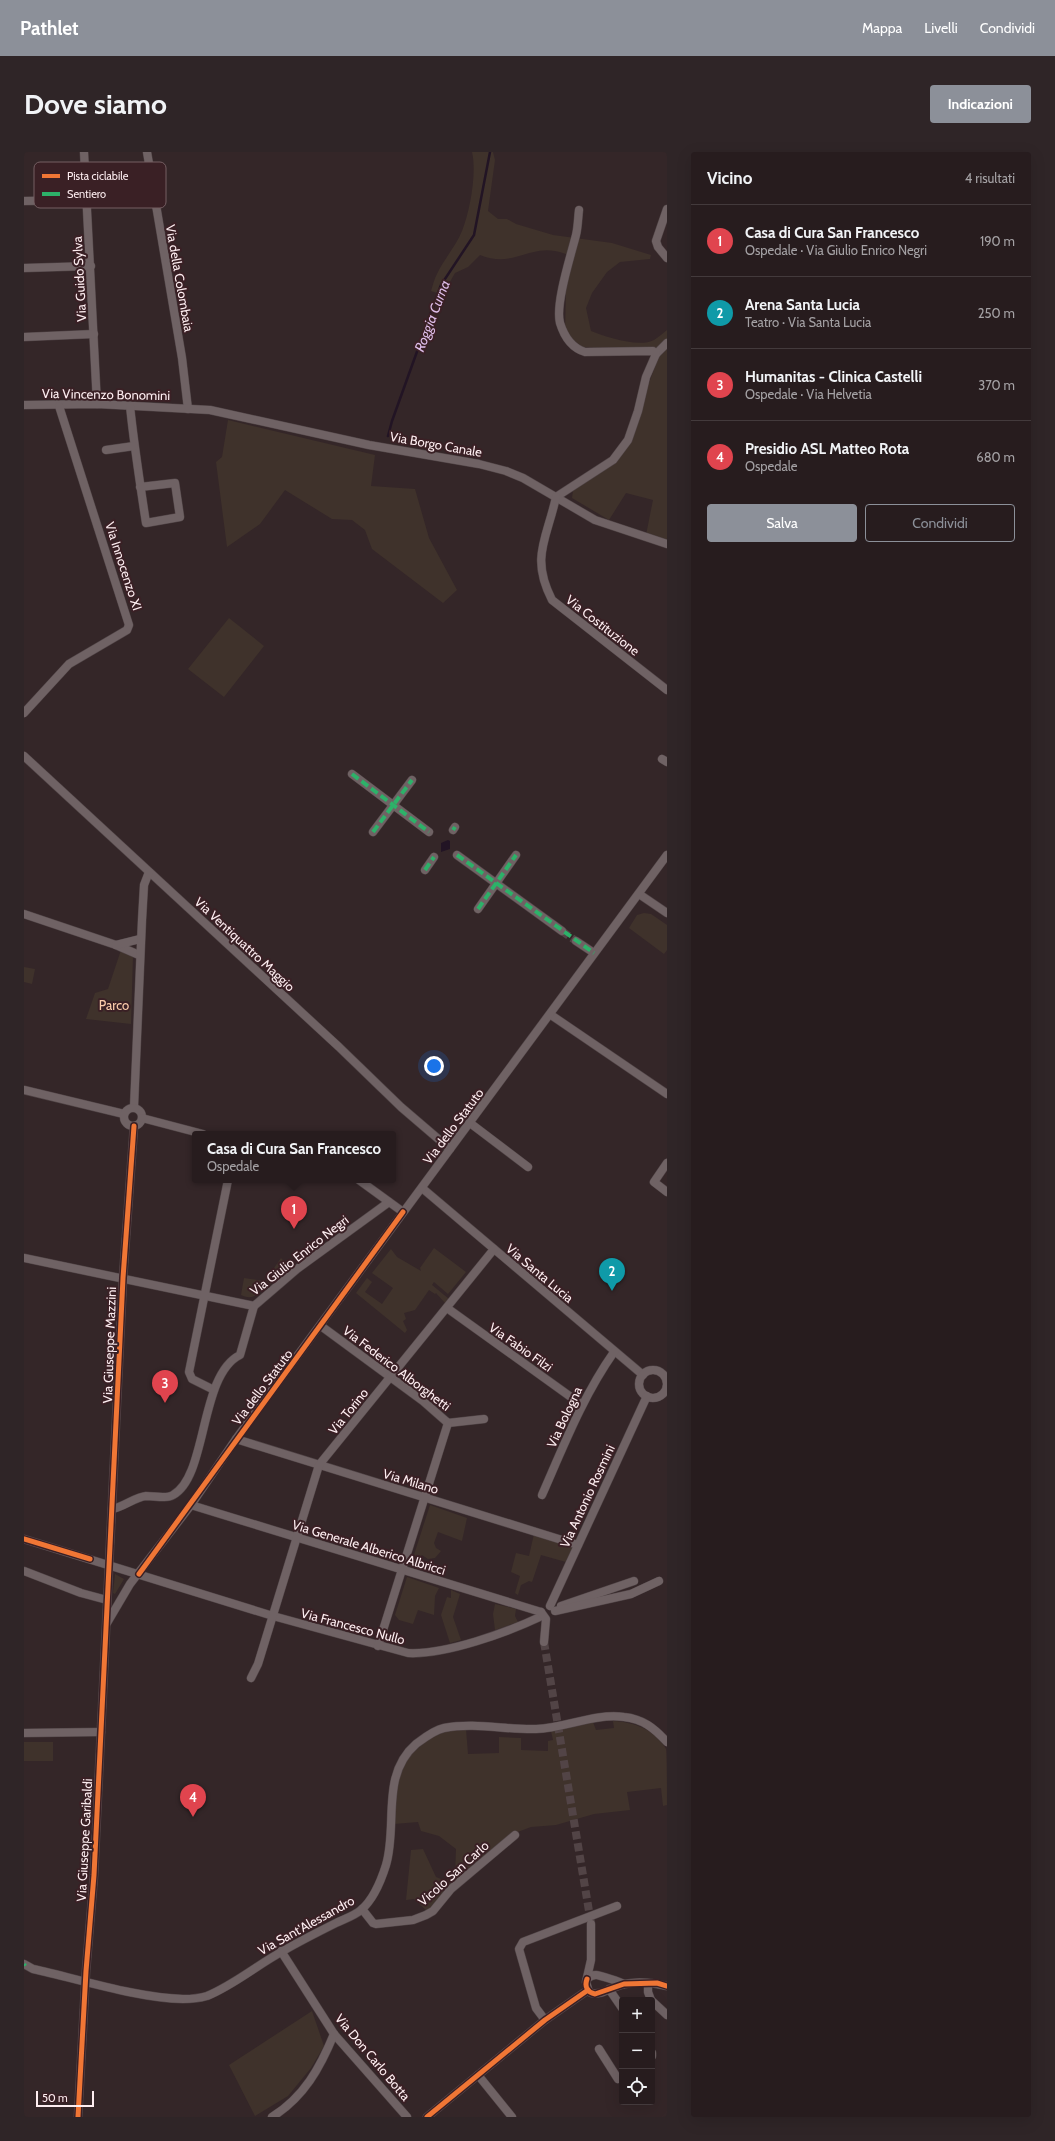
<!DOCTYPE html>
<html lang="it">
<meta charset="utf-8">
<style>
body{margin:0;font-family:Cabin,sans-serif;background:#2f2527;color:#f1f3f6}
.controls{position:absolute;right:12px;bottom:12px;display:grid;overflow:hidden;border-radius:4px;box-shadow:0 4px 16px #0002}
.controls button{width:36px;height:36px;display:grid;place-items:center;padding:0;border:0;border-bottom:1px solid #433a3c;background:#271c1e;color:#f1f3f6;font:20px sans-serif}
.scale{position:absolute;left:12px;bottom:10px;width:58px;box-sizing:border-box;padding-left:4px;border:2px solid #fdedf0;border-top:0;font-size:11px;line-height:14px;white-space:nowrap;color:#fdedf0;-webkit-text-stroke:3px #3a2025;paint-order:stroke}
.you{position:absolute;left:410px;top:914px;width:14px;height:14px;margin:-10px;border:3px solid #fff;border-radius:50%;background:#1a73e8;box-shadow:0 0 0 6px #1a73e833}
.badge{display:grid;place-items:center;width:26px;height:26px;border-radius:50%;background:#8c9099;color:#fff;font-size:13px;font-weight:700}
.pin{position:absolute;translate:-50% -33px;filter:drop-shadow(0 1px 2px #0008)}
.pin::after{content:'';position:absolute;top:21px;width:14px;height:12px;background:inherit;clip-path:polygon(0 0,100% 0,50% 100%)}
.popup{position:absolute;left:168px;top:979px;width:204px;height:52px;box-sizing:border-box;display:grid;place-content:center;border-radius:4px;background:#271c1e;filter:drop-shadow(0 1px 3px #0005);font-size:13px;white-space:nowrap;color:#a4a1a4}
.popup b{font-size:15px;color:#f1f3f6}
.popup::after{content:'';position:absolute;left:50%;top:100%;margin-left:-8px;border:8px solid transparent;border-top-color:#271c1e}
.list{margin:0;padding:0;list-style:none}
h2{display:flex;justify-content:space-between;align-items:center;height:52px;margin:0;padding:0 16px;font-size:17px}
h2 small{font-size:13px;font-weight:400;color:#a4a1a4}
.list li{display:grid;grid-template-columns:26px 1fr auto;gap:12px;align-items:center;box-sizing:border-box;height:72px;padding:0 16px;border-top:1px solid #433a3c}
.list b{display:block;font-size:15px;white-space:nowrap}
.list p{margin:0;font-size:13px;white-space:nowrap;color:#a4a1a4}
.list em{font-size:13px;font-style:normal;color:#a4a1a4}
.actions{display:flex;gap:8px;padding:12px 16px}
.actions a{flex:1;padding:9px 0;border:1px solid #8c9099;border-radius:4px;text-align:center;font-size:14px;color:#8c9099}
.actions .main{background:#8c9099;color:#fff}
.icon{flex:none;width:22px;height:22px;fill:none;stroke:currentColor;stroke-width:2;stroke-linecap:round;stroke-linejoin:round}
.map{position:relative;flex:none;width:643px;height:1965px;overflow:hidden;border-radius:4px}
header{display:flex;align-items:center;gap:24px;box-sizing:border-box;height:56px;padding:0 20px;background:#8c9099;color:#fff}
header strong{font-size:19px}
nav{display:flex;gap:22px;margin-inline-start:auto;font-size:14px}
.intro{display:flex;align-items:center;justify-content:space-between;box-sizing:border-box;height:96px;padding:0 24px}
h1{margin:0;font-size:28px}
.button{padding:10px 18px;border-radius:4px;background:#8c9099;color:#fff;font-size:14px;font-weight:700}
main{display:flex;gap:24px;padding:0 24px}
aside{flex:1;background:#271c1e;border-radius:4px;box-shadow:0 4px 16px #0002}
.map>svg:first-child{display:block}
.green{fill:#3f322b}
.water{fill:#221424}
.lines{fill:none;stroke-linecap:round;stroke-linejoin:round}
.stream{stroke:#221424;stroke-width:2.5}
.minor-tunnel{stroke:#524446;stroke-width:8;stroke-dasharray:8 4;stroke-linecap:butt}
.minor-casing{stroke:#504446;stroke-width:9}
.minor{stroke:#6f6264;stroke-width:8}
.quiet{stroke:#2db169;stroke-width:4;stroke-dasharray:8 4;stroke-linecap:butt}
.cycleway-casing{stroke:#3a2025;stroke-width:8}
.cycleway{stroke:#f07635;stroke-width:5}
.labels{text-anchor:middle;dominant-baseline:central;stroke-width:4;stroke-linejoin:round;paint-order:stroke}
.street-label{font-size:13px;fill:#fdedf0;stroke:#3a2025}
.park-label{font-size:13px;fill:#fdceac;stroke:#3a2025}
.water-label{font-size:14px;font-style:italic;fill:#debde9;stroke:#3a2025}
.key{fill:#3a2025;stroke:#745e62;stroke-width:1}
.key-label{font-size:11px;fill:#fdedf0}
</style>
<header>
<strong>Pathlet</strong>
<nav><a>Mappa</a><a>Livelli</a><a>Condividi</a></nav>
</header>
<div class="intro"><h1>Dove siamo</h1><a class="button">Indicazioni</a></div>
<main>
<div class="map">
<svg width="643" height="1965" viewBox="0 0 643 1965">
<rect width="100%" height="100%" fill="#342628"/>
<g class="green">
<path d="M448,0H469L471,8L464,59L474,67H483L492,72L529,83L588,91L627,103L626,107L596,110L583,120L568,141L562,156L567,179C582,185 615,196 630,188C635,185 639,181 643,178V388L622,383L629,348L602,341L585,368L548,346L549,339L597,304L636,202L558,195L541,181L542,137L549,104C544,103 537,100 531,99C504,94 488,116 456,103L444,115L431,121L423,135L416,142L407,139C409,133 410,127 413,122C420,107 432,94 438,79C446,59 453,21 448,0Z"/>
<polygon points="204,268 351,303 347,334 391,337 405,386 433,438 419,451 348,397 341,378 328,368 308,367 261,338 236,372 203,395 192,310 198,305"/>
<polygon points="205,466 240,494 200,545 164,517"/>
<polygon points="620,761 627,762 643,773 643,798 640,802 605,776 613,763"/>
<polygon points="97,798 109,803 107,872 62,867 71,841 84,837"/>
<polygon points="0,815 11,817 8,832 0,830"/>
<polygon points="410,1096 442,1120 424,1142 410,1130 408,1133 425,1147 421,1151 412,1141 411,1142 405,1138 391,1158 380,1161 382,1167 379,1169 383,1178 381,1181 332,1141 343,1126 348,1130 341,1140 358,1152 369,1136 348,1121 367,1097 373,1105 397,1119 396,1116"/>
<path d="M257,1106L267,1117C259,1121 233,1145 227,1145C224,1146 220,1144 217,1143L220,1126L241,1129Z"/>
<polygon points="406,1353 443,1366 438,1389 414,1380 410,1391 412,1396 417,1399 411,1406 404,1407 398,1403 394,1407 392,1413 387,1412"/>
<polygon points="510,1382 551,1394 542,1410 517,1403 508,1430 505,1429 497,1433 494,1443 491,1441 496,1424 487,1420 492,1401 505,1404"/>
<polygon points="91,1422 100,1427 91,1442 89,1441"/>
<polygon points="383,1425 415,1436 411,1444 410,1463 394,1458 389,1472 375,1468 371,1463"/>
<polygon points="427,1438 436,1442 429,1465 437,1488 426,1491 417,1463 423,1445 427,1446"/>
<polygon points="471,1452 492,1457 491,1464 494,1470 471,1478 469,1462"/>
<path d="M589,1569C610,1570 632,1578 642,1597C643,1603 643,1643 643,1653L639,1654L637,1636L603,1640L606,1658L570,1662L532,1673L507,1675L491,1681L404,1760L390,1747L382,1748L387,1698L399,1697L412,1725L417,1727L418,1729L431,1724L432,1697L415,1684L397,1679L394,1670L370,1672C371,1656 370,1639 375,1623C380,1606 406,1582 424,1578C430,1577 436,1577 442,1577L444,1602L475,1601V1585L497,1586V1598L524,1599V1589L529,1588L527,1579L569,1570L572,1578L590,1576Z"/>
<rect x="0" y="1590" width="29" height="19"/>
<polygon points="288,1859 300,1894 287,1916 264,1944 231,1964 205,1913"/>
</g>
<polygon class="water" points="424,688 426,689 426,697 417,700 417,691"/>
<g class="lines">
<polyline class="stream" points="364,284 368,269 417,133 450,83 466,0"/>
<g class="minor-tunnel">
<polyline points="538,779 552,789"/>
<polyline points="520,1490 567,1771"/>
</g>
<g class="minor-casing">
<g id="minor">
<polyline points="60,0 73,252"/>
<polyline points="123,0 158,206 164,257"/>
<polyline points="0,49 63,48"/>
<polyline points="643,57 632,89 634,95 643,106"/>
<polyline points="0,116 67,114"/>
<polyline points="0,185 70,182"/>
<polyline points="632,202 643,191"/>
<polyline points="0,253 73,252 186,258 345,293 455,312 482,319 499,326 571,368 643,392"/>
<path d="M106,254C110,293 116,332 122,371L156,365L151,331L116,335"/>
<polyline points="82,298 110,294"/>
<path d="M532,345L589,308L604,288L614,259L622,225L632,202L629,199L561,200C548,196 540,184 536,171C531,152 547,103 552,83C554,75 554,66 555,58"/>
<path d="M532,345C523,387 506,405 528,448L643,538"/>
<polyline points="0,561 45,512 103,478 105,473 35,254"/>
<polyline points="0,604 315,895 377,955 426,997"/>
<polyline points="638,607 643,610"/>
<polyline points="328,622 405,680"/>
<polyline points="429,678 431,675"/>
<polyline points="349,680 388,628"/>
<polyline points="433,703 538,779"/>
<polyline points="401,718 410,705"/>
<polyline points="615,742 643,761"/>
<polyline points="454,757 492,703"/>
<polyline points="0,762 92,793 115,803"/>
<polyline points="552,789 570,801"/>
<polyline points="92,793 116,787"/>
<polyline points="527,863 643,942"/>
<polyline points="0,938 100,962"/>
<polyline points="110,955 118,768 120,733 125,720"/>
<circle cx="109" cy="965" r="9"/>
<polyline points="118,966 179,982"/>
<polyline points="446,971 504,1015"/>
<polyline points="643,1011 630,1030 643,1040"/>
<polyline points="335,1028 379,1060"/>
<polyline points="398,1036 619,1223"/>
<polyline points="0,1106 230,1154"/>
<polyline points="423,1156 558,1253"/>
<polyline points="297,1174 399,1249 424,1271 460,1267"/>
<circle cx="629" cy="1232" r="14"/>
<polyline points="190,1238 168,1227 165,1220 204,1028"/>
<polyline points="212,1287 554,1393"/>
<path d="M518,1343C540,1293 559,1244 590,1200"/>
<polyline points="167,1353 517,1460"/>
<path d="M88,1357C100,1355 111,1345 122,1344C130,1344 143,1347 149,1343C184,1324 175,1223 216,1203L230,1154L273,1117L365,1050"/>
<path d="M0,1387L249,1464L384,1501C422,1503 484,1480 518,1464"/>
<polyline points="0,1419 57,1441 83,1448"/>
<polyline points="526,1454 623,1244"/>
<polyline points="537,1454 610,1429"/>
<polyline points="531,1459 607,1442 635,1429"/>
<polyline points="517,1460 522,1467 520,1490"/>
<polyline points="83,1471 106,1432 167,1353 212,1287 643,703"/>
<polyline points="354,1494 424,1271"/>
<polyline points="227,1526 234,1512 295,1313 470,1097"/>
<polyline points="0,1581 77,1580"/>
<polyline points="338,1757 349,1771 352,1772 389,1768 402,1763 409,1759 427,1737 491,1683"/>
<path d="M567,1772V1808L562,1830L565,1840C575,1846 591,1833 601,1832C614,1829 630,1831 643,1834"/>
<polyline points="257,1799 310,1882 383,1965"/>
<path d="M0,1812L9,1817C55,1827 113,1846 159,1847C166,1847 176,1846 183,1844C210,1833 233,1813 259,1799C276,1789 294,1780 312,1771C320,1767 330,1764 337,1758C350,1747 357,1729 362,1713C374,1673 356,1623 392,1592C400,1586 410,1578 420,1576C451,1570 482,1578 512,1577C542,1576 570,1561 600,1565C619,1567 630,1576 643,1590"/>
<path d="M563,1827C565,1825 568,1823 572,1823C575,1823 597,1830 600,1832"/>
<polyline points="624,1831 624,1840 627,1848"/>
<polyline points="585,1837 598,1856"/>
<polyline points="628,1849 643,1863"/>
<polyline points="521,1868 512,1856 495,1797 499,1790 593,1754"/>
<polyline points="575,1897 594,1927 598,1924"/>
<polyline points="628,1901 628,1904"/>
<polyline points="454,1923 488,1965"/>
<polyline points="54,1965 62,1819 70,1723 99,1126 110,974"/>
<path d="M248,1965C280,1945 296,1916 310,1882"/>
<polyline points="403,1965 521,1868 564,1838"/>
</g>
</g>
<use href="#minor" class="minor"/>
<g class="quiet">
<polyline points="328,622 405,680"/>
<polyline points="429,678 431,675"/>
<polyline points="349,680 388,628"/>
<polyline points="433,703 570,801"/>
<polyline points="401,718 410,705"/>
<polyline points="454,757 492,703"/>
<polyline points="0,1812 1,1814"/>
</g>
<g class="cycleway-casing">
<g id="cycleway">
<polyline points="0,1387 66,1407"/>
<polyline points="115,1422 379,1060"/>
<path d="M563,1827C560,1835 564,1841 571,1842L600,1832L633,1831L643,1834"/>
<polyline points="54,1965 62,1819 70,1723 99,1126 110,974"/>
<polyline points="403,1965 521,1868 564,1838"/>
</g>
</g>
<use href="#cycleway" class="cycleway"/>
</g>
<g class="labels">
<g class="street-label">
<text transform="translate(156 126) rotate(80)">Via della Colombaia</text>
<text transform="translate(55 127) rotate(-93)">Via Guido Sylva</text>
<text transform="translate(82 242) rotate(1)">Via Vincenzo Bonomini</text>
<text transform="translate(412 292) rotate(10)">Via Borgo Canale</text>
<text transform="translate(100 414) rotate(72)">Via Innocenzo XI</text>
<text transform="translate(579 473) rotate(38)">Via Costituzione</text>
<text transform="translate(221 792) rotate(43)">Via Ventiquattro Maggio</text>
<text transform="translate(429 974) rotate(-53)">Via dello Statuto</text>
<text transform="translate(275 1103) rotate(-38)">Via Giulio Enrico Negri</text>
<text transform="translate(516 1121) rotate(40)">Via Santa Lucia</text>
<text transform="translate(85 1193) rotate(-88)">Via Giuseppe Mazzini</text>
<text transform="translate(497 1195) rotate(35)">Via Fabio Filzi</text>
<text transform="translate(373 1216) rotate(37)">Via Federico Alborghetti</text>
<text transform="translate(238 1235) rotate(-53)">Via dello Statuto</text>
<text transform="translate(324 1259) rotate(-51)">Via Torino</text>
<text transform="translate(540 1265) rotate(-65)">Via Bologna</text>
<text transform="translate(387 1329) rotate(17)">Via Milano</text>
<text transform="translate(563 1344) rotate(-65)">Via Antonio Rosmini</text>
<text transform="translate(345 1395) rotate(17)">Via Generale Alberico Albricci</text>
<text transform="translate(329 1474) rotate(15)">Via Francesco Nullo</text>
<text transform="translate(60 1688) rotate(-87)">Via Giuseppe Garibaldi</text>
<text transform="translate(429 1721) rotate(-42)">Vicolo San Carlo</text>
<text transform="translate(282 1773) rotate(-29)">Via Sant'Alessandro</text>
<text transform="translate(349 1905) rotate(50)">Via Don Carlo Botta</text>
</g>
<g class="park-label">
<text x="90" y="853">Parco</text>
</g>
<g class="water-label">
<text transform="translate(408 164) rotate(-69)">Roggia Curna</text>
</g>
</g>
<rect x="10" y="10" width="132" height="46" rx="6" class="key"/>
<rect x="18" y="22" width="18" height="4" fill="#f07635"/>
<rect x="18" y="40" width="18" height="4" fill="#2db169"/>
<g class="key-label">
<text x="43" y="28">Pista ciclabile</text>
<text x="43" y="46">Sentiero</text>
</g>
</svg>
<div class="controls">
<button>+</button>
<button>−</button>
<button><svg class="icon" aria-label="locate" viewBox="0 0 24 24"><circle cx="12" cy="12" r="6"/><path d="M12 2v4M12 18v4M2 12h4M18 12h4"/></svg></button>
</div>
<div class="scale">50 m</div>
<div class="you"></div>
<div class="pin badge" style="left:270px;top:1077px;background:#e0444e">1</div>
<div class="popup"><b>Casa di Cura San Francesco</b>Ospedale</div>
<div class="pin badge" style="left:588px;top:1139px;background:#0f9aa8">2</div>
<div class="pin badge" style="left:141px;top:1251px;background:#e0444e">3</div>
<div class="pin badge" style="left:169px;top:1665px;background:#e0444e">4</div>
</div>
<aside>
<h2>Vicino<small>4 risultati</small></h2>
<ul class="list">
<li><span class="badge" style="background:#e0444e">1</span><div><b>Casa di Cura San Francesco</b><p>Ospedale · Via Giulio Enrico Negri</p></div><em>190 m</em></li>
<li><span class="badge" style="background:#0f9aa8">2</span><div><b>Arena Santa Lucia</b><p>Teatro · Via Santa Lucia</p></div><em>250 m</em></li>
<li><span class="badge" style="background:#e0444e">3</span><div><b>Humanitas - Clinica Castelli</b><p>Ospedale · Via Helvetia</p></div><em>370 m</em></li>
<li><span class="badge" style="background:#e0444e">4</span><div><b>Presidio ASL Matteo Rota</b><p>Ospedale</p></div><em>680 m</em></li>
</ul>
<div class="actions"><a class="main">Salva</a><a>Condividi</a></div>
</aside>
</main>
